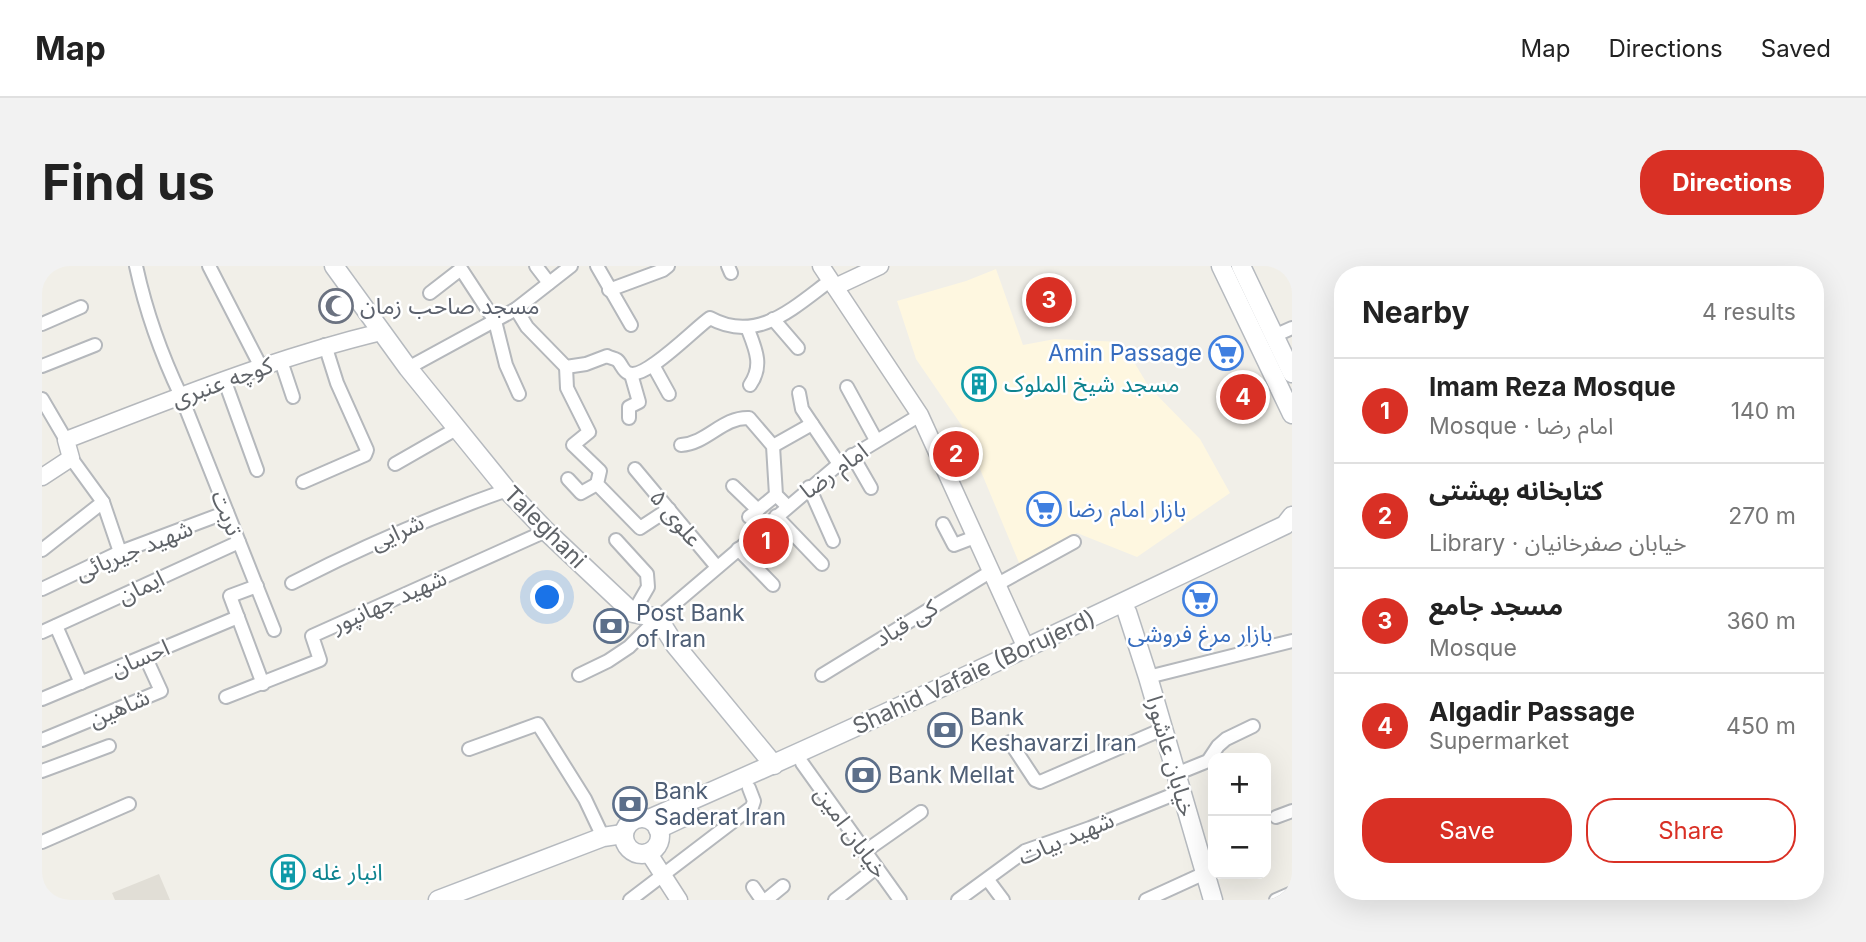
<!DOCTYPE html>
<meta charset="utf-8">
<style>
body{margin:0;font-family:Inter,"Noto Sans Arabic",sans-serif;background:#f2f2f2;color:#222}
.controls{position:absolute;right:21px;bottom:21px;display:grid;overflow:hidden;border-radius:14px;box-shadow:0 7px 28px #0002}
.controls button{width:63px;height:63px;display:grid;place-items:center;padding:0;border:0;border-bottom:2px solid #e0e0e0;background:#fff;color:#222;font:35px sans-serif}
.you{position:absolute;left:506px;top:332px;width:24px;height:24px;margin:-18px;border:5px solid #fff;border-radius:50%;background:#1a73e8;box-shadow:0 0 0 10px #1a73e833}
.badge{display:grid;place-items:center;width:46px;height:46px;border-radius:50%;background:#d93025;color:#fff;font-size:23px;font-weight:700}
.pin{position:absolute;translate:-50% -50%;border:4px solid #fff;box-shadow:0 2px 7px #0006}
.list{margin:0;padding:0;list-style:none}
h2{display:flex;justify-content:space-between;align-items:center;height:91px;margin:0;padding:0 28px;font-size:30px}
h2 small{font-size:23px;font-weight:400;color:#767676}
.list li{display:grid;grid-template-columns:46px 1fr auto;gap:21px;align-items:center;box-sizing:border-box;height:105px;padding:0 28px;border-top:2px solid #e0e0e0}
.list b{display:block;font-size:26px;white-space:nowrap}
.list p{margin:0;font-size:23px;white-space:nowrap;color:#767676}
.list em{font-size:23px;font-style:normal;color:#767676}
.actions{display:flex;gap:14px;padding:21px 28px}
.actions a{flex:1;padding:16px 0;border:2px solid #d93025;border-radius:28px;text-align:center;font-size:24px;color:#d93025}
.actions .main{background:#d93025;color:#fff}
.map{position:relative;flex:none;width:1250px;height:634px;overflow:hidden;border-radius:28px}
header{display:flex;align-items:center;gap:42px;box-sizing:border-box;height:98px;padding:0 35px;background:#fff;border-bottom:2px solid #e0e0e0}
header strong{font-size:33px}
nav{display:flex;gap:38px;margin-inline-start:auto;font-size:24px}
.intro{display:flex;align-items:center;justify-content:space-between;box-sizing:border-box;height:168px;padding:0 42px}
h1{margin:0;font-size:49px}
.button{padding:18px 32px;border-radius:28px;background:#d93025;color:#fff;font-size:24px;font-weight:700}
main{display:flex;gap:42px;padding:0 42px}
aside{flex:1;background:#fff;border-radius:28px;box-shadow:0 7px 28px #0002}
.map>svg:first-child{display:block}
.commercial{fill:#fef7e0}
.education{fill:#e1ded6}
.lines{fill:none;stroke-linecap:round;stroke-linejoin:round}
.minor-casing{stroke:#b5b8bc;stroke-width:16}
.tertiary-casing{stroke:#b5b8bc;stroke-width:19}
.secondary-casing{stroke:#b6babf;stroke-width:21}
.minor{stroke:#fff;stroke-width:12}
.tertiary{stroke:#fff;stroke-width:16}
.secondary{stroke:#fff;stroke-width:18}
.labels{text-anchor:middle;dominant-baseline:central;stroke-width:5;stroke-linejoin:round;paint-order:stroke}
.worship-label{font-size:23px;fill:#5b616d;stroke:#fff;text-anchor:start}
.shop-label{font-size:23px;fill:#366cbe;stroke:#fff;text-anchor:end}
.street-label{font-size:23px;fill:#5f6368;stroke:#fff}
.culture-label{font-size:23px;fill:#0d838f;stroke:#fff;text-anchor:start}
.service-label{font-size:23px;fill:#4e5e75;stroke:#fff;text-anchor:start}
</style>
<header>
<strong>Map</strong>
<nav><a>Map</a><a>Directions</a><a>Saved</a></nav>
</header>
<div class="intro"><h1>Find us</h1><a class="button">Directions</a></div>
<main>
<div class="map">
<svg width="1250" height="634" viewBox="0 0 1250 634">
<rect width="100%" height="100%" fill="#f1efe8"/>
<polygon class="commercial" points="954,3 981,79 1013,73 1080,76 1107,121 1158,173 1188,227 1095,291 1035,267 978,299 920,160 874,93 855,35 924,15"/>
<polygon class="education" points="117,608 128,634 73,634 70,627"/>
<g class="lines">
<g class="minor-casing">
<g id="minor">
<path d="M94,0C104,46 119,88 139,130L232,364"/>
<polyline points="167,0 219,101"/>
<polyline points="494,0 507,17"/>
<polyline points="555,0 589,59"/>
<polyline points="686,0 689,7"/>
<polyline points="567,24 621,4 626,0"/>
<polyline points="388,27 419,3 453,55 464,99 477,128"/>
<path d="M474,43L485,61L524,101L544,98L565,90C568,92 572,92 575,94C579,97 581,105 586,107C603,115 653,62 668,52C715,78 751,42 789,14"/>
<polyline points="731,53 756,82"/>
<polyline points="0,58 39,41"/>
<path d="M705,61C713,82 722,99 708,119"/>
<polyline points="1232,70 1250,62"/>
<polyline points="239,95 251,131"/>
<polyline points="611,99 627,128"/>
<polyline points="0,100 53,79"/>
<polyline points="524,101 525,122 547,166 531,179 558,205 555,218 598,262 627,243"/>
<polyline points="366,102 474,43 529,0"/>
<polyline points="182,113 215,204"/>
<polyline points="805,121 834,174"/>
<polyline points="757,127 760,143 797,198"/>
<polyline points="0,133 24,174"/>
<polyline points="587,152 587,141 597,136 589,108"/>
<path d="M639,179C666,177 680,151 707,152L731,180L734,229L745,240"/>
<polyline points="731,180 770,158"/>
<polyline points="810,189 829,222"/>
<polyline points="29,192 61,236 78,286"/>
<polyline points="353,198 414,163"/>
<polyline points="593,203 675,301"/>
<polyline points="526,213 539,227 555,218"/>
<polyline points="261,216 323,189 325,184 295,117 283,79"/>
<polyline points="691,220 716,244"/>
<polyline points="767,221 791,275"/>
<polyline points="734,250 780,298"/>
<polyline points="707,251 734,229"/>
<polyline points="901,258 912,279 933,271"/>
<polyline points="574,274 605,308 606,321 591,347"/>
<polyline points="696,283 731,319"/>
<polyline points="0,284 61,236"/>
<path d="M250,317C320,281 391,250 465,224"/>
<polyline points="954,319 1032,276"/>
<polyline points="215,320 188,330 221,418"/>
<polyline points="0,323 78,286 185,246"/>
<polyline points="14,360 39,417"/>
<polyline points="0,366 197,276"/>
<polyline points="537,409 566,395 587,381 616,352 797,198 878,149"/>
<polyline points="780,409 948,306"/>
<polyline points="1106,411 1250,375"/>
<polyline points="184,431 278,394 270,370 504,265"/>
<polyline points="0,433 196,351"/>
<polyline points="0,474 119,425 103,390"/>
<polyline points="968,476 993,514 998,516 1121,463"/>
<polyline points="427,483 496,458 543,533 561,571"/>
<polyline points="760,497 858,634"/>
<polyline points="0,505 67,480"/>
<polyline points="1134,508 1166,495 1176,480 1184,473 1211,460"/>
<polyline points="1234,551 1250,545"/>
<polyline points="0,576 87,538"/>
<polyline points="822,586 879,546"/>
<polyline points="946,614 961,634"/>
<polyline points="711,621 720,634"/>
<polyline points="588,634 710,541 712,535 707,522"/>
<polyline points="724,634 741,620"/>
<polyline points="793,634 834,602"/>
<polyline points="916,634 983,585 1048,562 1140,525"/>
<polyline points="1104,634 1163,607"/>
<polyline points="1234,634 1250,627"/>
</g>
</g>
<g class="tertiary-casing">
<g id="tertiary">
<polyline points="779,0 878,149 984,382"/>
<polyline points="793,21 838,0"/>
<path d="M0,211L29,192L24,174C128,134 231,92 339,66"/>
<polyline points="606,586 637,634"/>
</g>
</g>
<g class="secondary-casing">
<g id="secondary">
<polyline points="292,0 366,102 465,224 504,265 591,347 616,352 633,379 732,499"/>
<polyline points="1179,0 1250,148"/>
<polyline points="1199,0 1250,107"/>
<polyline points="1085,346 1106,411 1171,634"/>
<circle cx="600" cy="570" r="18"/>
<path d="M607,553C821,460 1032,360 1243,259L1250,250"/>
<polyline points="616,563 648,548"/>
<polyline points="396,634 561,571 581,568"/>
</g>
</g>
<use href="#minor" class="minor"/>
<use href="#tertiary" class="tertiary"/>
<use href="#secondary" class="secondary"/>
</g>
<defs>
<g id="mosque-ring" transform="scale(1.75)"><circle r="9.5" fill="#fff" stroke="#6b7280" stroke-width="1.5"/><path d="M3.5-4.9A6 6 0 1 0 3.5 4.9A5 5 0 1 1 3.5-4.9Z" fill="#6b7280"/></g>
<g id="supermarket-ring" transform="scale(1.75)"><circle r="9.5" fill="#fff" stroke="#3f7fe0" stroke-width="1.5"/><path d="M-6-5.5h2.5l.6 2H6L4.5 2H-2.5L-4.4-4H-6ZM-1.5 3.2a1.3 1.3 0 1 0 .1 0ZM3 3.2a1.3 1.3 0 1 0 .1 0Z" fill="#3f7fe0"/></g>
<g id="building-ring" transform="scale(1.75)"><circle r="9.5" fill="#fff" stroke="#0f9aa8" stroke-width="1.5"/><path d="M-4-6H4V6H1V3H-1V6H-4ZM-2.5-4.3h1.7v1.8h-1.7ZM.8-4.3h1.7v1.8H.8ZM-2.5-1h1.7V.8h-1.7ZM.8-1h1.7V.8H.8Z" fill="#0f9aa8"/></g>
<g id="bank-ring" transform="scale(1.75)"><circle r="9.5" fill="#fff" stroke="#5c6f8a" stroke-width="1.5"/><path d="M-6-4H6V4H-6ZM0-2.3a2.3 2.3 0 1 0 0 4.6a2.3 2.3 0 1 0 0-4.6Z" fill="#5c6f8a"/></g>
</defs>
<g fill-rule="evenodd">
<use href="#mosque-ring" x="294" y="40"/>
<use href="#supermarket-ring" x="1184" y="87"/>
<use href="#building-ring" x="937" y="118"/>
<use href="#supermarket-ring" x="1002" y="243"/>
<use href="#supermarket-ring" x="1158" y="333"/>
<use href="#bank-ring" x="569" y="360"/>
<use href="#bank-ring" x="903" y="464"/>
<use href="#bank-ring" x="821" y="509"/>
<use href="#bank-ring" x="588" y="538"/>
<use href="#building-ring" x="246" y="606"/>
</g>
<g class="labels">
<g class="worship-label">
<text x="318" y="40">مسجد صاحب زمان</text>
</g>
<g class="shop-label">
<text x="1160" y="87">Amin Passage</text>
<text x="1026" y="243" text-anchor="start">بازار امام رضا</text>
<text x="1158" y="368" text-anchor="middle">بازار مرغ فروشی</text>
</g>
<g class="street-label">
<text transform="translate(180 116) rotate(-20)">کوچه عنبری</text>
<text transform="translate(792 205) rotate(-36)">امام رضا</text>
<text transform="translate(185 247) rotate(68)">تربت</text>
<text transform="translate(634 252) rotate(50)">علوی ۵</text>
<text transform="translate(503 261) rotate(45)">Taleghani</text>
<text transform="translate(355 266) rotate(-24)">شرایی</text>
<text transform="translate(92 284) rotate(-22)">شهید جیریائی</text>
<text transform="translate(99 321) rotate(-25)">ایمان</text>
<text transform="translate(347 335) rotate(-24)">شهید جهانپور</text>
<text transform="translate(864 357) rotate(-31)">کی قباد</text>
<text transform="translate(98 392) rotate(-23)">احسان</text>
<text transform="translate(932 406) rotate(-25)">Shahid Vafaie (Borujerd)</text>
<text transform="translate(77 442) rotate(-23)">شاهین</text>
<text transform="translate(1129 490) rotate(74)">خیابان عاشورا</text>
<text transform="translate(809 566) rotate(54)">خیابان امین</text>
<text transform="translate(1024 572) rotate(-23)">شهید بیات</text>
</g>
<g class="culture-label">
<text x="962" y="118">مسجد شیخ الملوک</text>
<text x="270" y="606">انبار غله</text>
</g>
<g class="service-label">
<text x="594" y="347">Post Bank<tspan x="594" dy="26">of Iran</tspan></text>
<text x="928" y="451">Bank<tspan x="928" dy="26">Keshavarzi Iran</tspan></text>
<text x="846" y="509">Bank Mellat</text>
<text x="612" y="525">Bank<tspan x="612" dy="26">Saderat Iran</tspan></text>
</g>
</g>
</svg>
<div class="controls">
<button>+</button>
<button>−</button>
</div>
<div class="you"></div>
<div class="pin badge" style="left:724px;top:275px">1</div>
<div class="pin badge" style="left:914px;top:188px">2</div>
<div class="pin badge" style="left:1007px;top:34px">3</div>
<div class="pin badge" style="left:1201px;top:131px">4</div>
</div>
<aside>
<h2>Nearby<small>4 results</small></h2>
<ul class="list">
<li><span class="badge">1</span><div><b>Imam Reza Mosque</b><p>Mosque · امام رضا</p></div><em>140 m</em></li>
<li><span class="badge">2</span><div><b>کتابخانه بهشتی</b><p>Library · خیابان صفرخانیان</p></div><em>270 m</em></li>
<li><span class="badge">3</span><div><b>مسجد جامع</b><p>Mosque</p></div><em>360 m</em></li>
<li><span class="badge">4</span><div><b>Algadir Passage</b><p>Supermarket</p></div><em>450 m</em></li>
</ul>
<div class="actions"><a class="main">Save</a><a>Share</a></div>
</aside>
</main>
